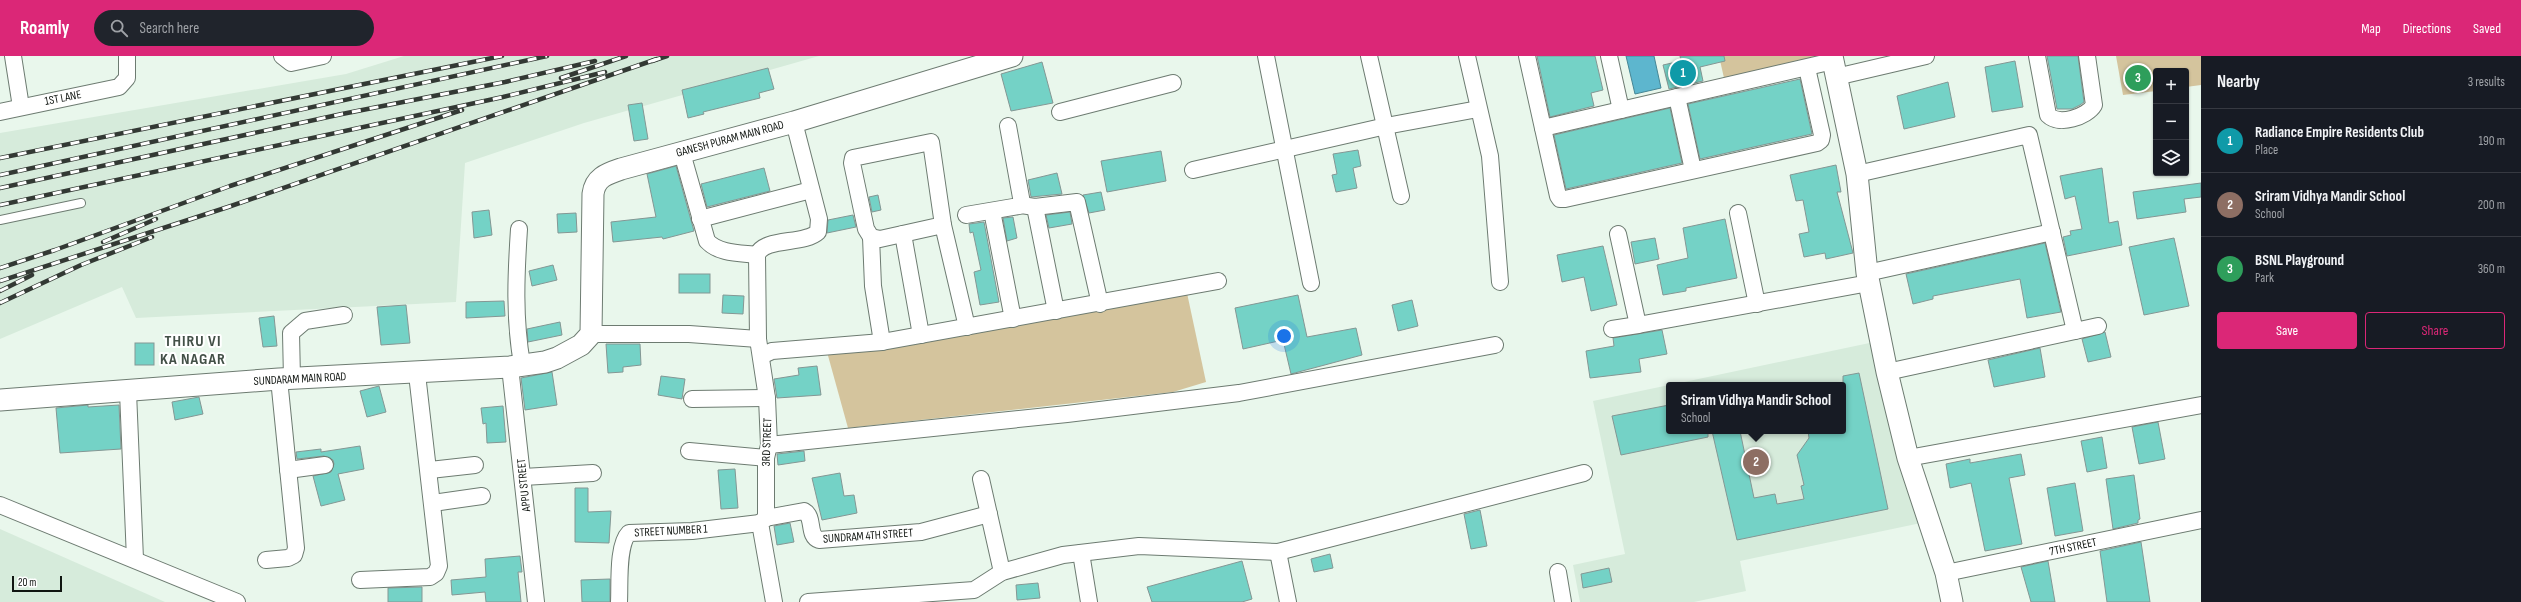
<!DOCTYPE html>
<meta charset="utf-8">
<style>
body{margin:0;font-family:"Sofia Sans Condensed",sans-serif;background:#20242c;color:#f1f3f6}
.controls{position:absolute;right:12px;top:12px;display:grid;overflow:hidden;border-radius:4px;box-shadow:0 1px 3px #0004}
.controls button{width:36px;height:36px;display:grid;place-items:center;padding:0;border:0;border-bottom:1px solid #363941;background:#171b24;color:#f1f3f6;font:20px sans-serif}
.scale{position:absolute;left:12px;bottom:10px;width:50px;box-sizing:border-box;padding-left:4px;border:2px solid #101511;border-top:0;font-size:11px;line-height:14px;white-space:nowrap;color:#101511;-webkit-text-stroke:3px #fff;paint-order:stroke}
.you{position:absolute;left:1284px;top:280px;width:14px;height:14px;margin:-10px;border:3px solid #fff;border-radius:50%;background:#1a73e8;box-shadow:0 0 0 6px #1a73e833}
.badge{display:grid;place-items:center;width:26px;height:26px;border-radius:50%;background:#db2777;color:#fff;font-size:13px;font-weight:700}
.pin{position:absolute;translate:-50% -50%;border:2px solid #fff;box-shadow:0 1px 4px #0006}
.popup{position:absolute;left:1666px;top:326px;width:180px;height:52px;box-sizing:border-box;display:grid;place-content:center;border-radius:4px;background:#171b24;filter:drop-shadow(0 1px 3px #0005);font-size:13px;white-space:nowrap;color:#9ea1a6}
.popup b{font-size:15px;color:#f1f3f6}
.popup::after{content:'';position:absolute;left:50%;top:100%;margin-left:-8px;border:8px solid transparent;border-top-color:#171b24}
.list{margin:0;padding:0;list-style:none}
h2{display:flex;justify-content:space-between;align-items:center;height:52px;margin:0;padding:0 16px;font-size:17px}
h2 small{font-size:13px;font-weight:400;color:#9ea1a6}
.list li{display:grid;grid-template-columns:26px 1fr auto;gap:12px;align-items:center;box-sizing:border-box;height:64px;padding:0 16px;border-top:1px solid #363941}
.list b{display:block;font-size:15px;white-space:nowrap}
.list p{margin:0;font-size:13px;white-space:nowrap;color:#9ea1a6}
.list em{font-size:13px;font-style:normal;color:#9ea1a6}
.actions{display:flex;gap:8px;padding:12px 16px}
.actions a{flex:1;padding:9px 0;border:1px solid #db2777;border-radius:4px;text-align:center;font-size:14px;color:#db2777}
.actions .main{background:#db2777;color:#fff}
.icon{flex:none;width:22px;height:22px;fill:none;stroke:currentColor;stroke-width:2;stroke-linecap:round;stroke-linejoin:round}
.map{position:relative;flex:none;width:2201px;height:546px;overflow:hidden}
header{display:flex;align-items:center;gap:24px;box-sizing:border-box;height:56px;padding:0 20px;background:#db2777;color:#fff}
header strong{font-size:19px}
nav{display:flex;gap:22px;margin-inline-start:auto;font-size:14px}
.search{width:280px;height:36px;background:#20242c;display:flex;align-items:center;gap:10px;box-sizing:border-box;padding:0 14px;border-radius:22px;color:#9ea1a6;font-size:15px}
main{display:flex}
aside{flex:1;background:#171b24}
.map>svg:first-child{display:block}
.built{fill:#d6ebdb}
.green{fill:#d4c49d}
.water{fill:#5db6ce;stroke:#468695}
.building{fill:#74d2c6;stroke:#849794}
.lines{fill:none;stroke-linecap:round;stroke-linejoin:round}
.service-casing{stroke:#6d7b71;stroke-width:10}
.minor-casing{stroke:#6d7b71;stroke-width:18}
.tertiary-casing{stroke:#6d7b71;stroke-width:23}
.service{stroke:#fff;stroke-width:8}
.minor{stroke:#fff;stroke-width:16}
.tertiary{stroke:#fff;stroke-width:21}
.rail-casing{stroke:#333934;stroke-width:4.5}
.rail{stroke:#fff;stroke-width:3;stroke-dasharray:9;stroke-linecap:butt}
.labels{text-anchor:middle;dominant-baseline:central;stroke-width:4;stroke-linejoin:round;paint-order:stroke}
.street-label{font-size:12px;fill:#101511;stroke:#fff}
.district-label{font-size:16px;font-weight:bold;letter-spacing:1px;fill:#435047;stroke:#fff}
</style>
<header>
<strong>Roamly</strong>
<div class="search"><svg class="icon" aria-label="search" viewBox="0 0 24 24"><circle cx="10" cy="10" r="6"/><path d="M15 15l6 6"/></svg>Search here</div>
<nav><a>Map</a><a>Directions</a><a>Saved</a></nav>
</header>
<main>
<div class="map">
<svg width="2201" height="546" viewBox="0 0 2201 546">
<rect width="100%" height="100%" fill="#e9f7ec"/>
<g class="built">
<polygon points="404,0 819,0 584,67 465,107 456,246 136,262 122,231 0,283 0,77 346,18"/>
<polygon points="1879,285 1921,467 1740,505 1746,535 1694,546 1580,546 1573,509 1625,498 1593,345 1669,329 1669,375 1843,375 1843,329 1670,329"/>
<polygon points="0,473 165,546 0,546"/>
</g>
<g class="green">
<polygon points="1719,0 1819,0 1819,1 1724,22"/>
<polygon points="2116,0 2201,0 2201,29 2186,31 2186,15 2156,15 2156,35 2123,39"/>
<polygon points="1187,237 1206,326 1173,336 848,372 827,296"/>
</g>
<polygon class="water" points="1626,0 1654,0 1661,32 1635,38"/>
<g class="building">
<polygon points="1537,0 1595,0 1603,34 1591,37 1594,50 1550,61"/>
<polygon points="1680,0 1724,0 1725,5 1700,11 1703,25 1669,33 1663,9 1681,5"/>
<polygon points="2047,0 2078,0 2084,46 2080,49 2072,53 2057,53"/>
<polygon points="2015,5 2023,51 1992,56 1985,11"/>
<polygon points="1042,6 1053,47 1011,55 1001,18"/>
<polygon points="768,12 774,33 759,37 760,42 703,56 704,58 688,62 682,34"/>
<polygon points="1800,23 1812,78 1700,103 1688,48"/>
<polygon points="1948,26 1955,61 1904,73 1897,40"/>
<polygon points="642,47 648,83 634,85 628,49"/>
<polygon points="1670,52 1682,107 1566,133 1554,79"/>
<polygon points="1358,94 1361,110 1353,112 1357,132 1336,136 1332,119 1337,118 1333,98"/>
<polygon points="1161,95 1166,125 1107,136 1101,105"/>
<polygon points="1836,109 1841,136 1837,136 1853,197 1826,203 1825,197 1804,201 1799,178 1809,176 1803,144 1796,145 1790,119"/>
<polygon points="676,110 694,175 663,183 662,181 613,186 611,166 656,161 647,118"/>
<polygon points="764,112 770,135 707,151 701,128"/>
<polygon points="2102,112 2109,167 2118,165 2122,189 2067,200 2063,181 2071,179 2070,175 2082,173 2075,140 2065,143 2060,120"/>
<polygon points="1057,117 1062,138 1031,141 1028,124"/>
<polygon points="2201,127 2201,141 2184,143 2186,156 2137,163 2133,136"/>
<polygon points="1101,136 1105,154 1089,157 1083,139"/>
<polygon points="878,139 881,154 872,156 869,141"/>
<polygon points="489,154 492,179 474,182 472,156"/>
<polygon points="1070,156 1072,168 1049,172 1046,159"/>
<polygon points="576,157 577,176 558,177 557,158"/>
<polygon points="853,159 856,171 827,177 828,164"/>
<polygon points="1013,161 1017,182 1007,185 1003,162"/>
<polygon points="1725,163 1737,222 1686,232 1686,235 1663,239 1657,209 1688,202 1683,172"/>
<polygon points="984,166 999,246 980,249 974,216 981,214 973,176 970,177 969,168"/>
<polygon points="1655,182 1659,203 1635,208 1631,186"/>
<polygon points="2174,182 2189,250 2144,259 2129,191"/>
<polygon points="2045,187 2061,256 2027,262 2020,223 1933,240 1933,243 1913,248 1906,218"/>
<polygon points="1603,190 1617,249 1591,255 1584,221 1562,226 1557,199"/>
<polygon points="553,209 557,224 532,230 529,215"/>
<rect x="679" y="218" width="31" height="19"/>
<polygon points="723,239 744,240 743,258 722,257"/>
<polygon points="1298,239 1307,281 1356,272 1362,299 1291,318 1283,284 1243,293 1235,252"/>
<polygon points="1412,244 1418,270 1398,275 1392,249"/>
<polygon points="504,245 505,260 466,262 466,246"/>
<polygon points="406,249 410,287 381,289 377,251"/>
<polygon points="274,260 277,290 263,291 259,262"/>
<polygon points="560,266 562,279 528,286 527,273"/>
<polygon points="1662,274 1667,298 1639,303 1641,316 1590,322 1586,295 1614,290 1613,282"/>
<polygon points="2105,276 2111,301 2088,306 2082,283"/>
<rect x="135" y="287" width="19" height="22"/>
<polygon points="606,288 640,288 641,309 623,311 623,316 608,317"/>
<polygon points="2040,292 2045,321 1994,331 1988,304"/>
<polygon points="817,310 821,339 777,342 774,323 799,319 798,312"/>
<polygon points="552,316 557,349 525,354 521,322"/>
<polygon points="1859,317 1888,453 1737,484 1712,375 1740,375 1754,442 1775,438 1777,448 1804,443 1801,430 1804,429 1797,399 1809,382 1808,375 1843,375 1843,320"/>
<polygon points="661,320 685,323 682,343 658,339"/>
<polygon points="379,330 386,356 367,361 360,335"/>
<polygon points="199,341 203,358 175,364 172,346"/>
<polygon points="88,349 88,351 119,349 121,393 60,397 56,352"/>
<polygon points="1669,349 1669,375 1708,375 1708,381 1621,399 1612,360"/>
<polygon points="503,350 506,386 487,387 486,367 483,368 481,352"/>
<polygon points="2158,366 2165,403 2139,408 2132,371"/>
<polygon points="2102,381 2107,412 2087,416 2081,385"/>
<polygon points="360,390 364,413 338,418 345,444 321,450 313,420 331,416 334,408 333,404 324,400 297,403 296,396 321,393 321,396"/>
<polygon points="804,395 805,405 778,409 777,398"/>
<polygon points="2021,398 2025,419 2009,422 2022,488 1985,495 1971,427 1950,432 1946,408 1970,403 1970,407"/>
<polygon points="735,413 738,452 721,453 718,414"/>
<polygon points="840,417 844,440 854,439 857,457 822,464 812,422"/>
<polygon points="2134,419 2140,463 2138,464 2138,467 2113,473 2106,423"/>
<polygon points="2075,427 2083,475 2055,480 2047,432"/>
<polygon points="575,432 588,432 588,456 611,455 609,487 575,486"/>
<polygon points="1480,454 1487,490 1471,493 1464,458"/>
<polygon points="790,467 794,486 777,489 774,470"/>
<polygon points="2141,486 2150,546 2107,546 2100,495"/>
<polygon points="1330,498 1333,512 1314,516 1311,503"/>
<polygon points="520,500 522,516 518,516 521,546 486,546 485,536 452,539 451,524 486,521 485,503"/>
<polygon points="1242,505 1252,543 1242,546 1152,546 1147,531"/>
<polygon points="2048,505 2055,546 2031,546 2021,511"/>
<polygon points="1609,512 1612,526 1583,532 1581,518"/>
<polygon points="610,523 610,546 582,546 581,524"/>
<polygon points="1038,527 1040,542 1017,544 1016,529"/>
<polygon points="422,531 422,546 388,546 388,532"/>
</g>
<g class="lines">
<g class="service-casing">
<polyline id="service" points="0,164 81,147"/>
</g>
<g class="minor-casing">
<g id="minor">
<polyline points="13,0 21,51"/>
<polyline points="282,0 291,7 323,0"/>
<polyline points="1266,0 1311,227"/>
<polyline points="1369,0 1401,140"/>
<polyline points="1467,0 1490,100 1500,226"/>
<polyline points="1527,0 1558,140 1560,143 1565,143 1817,87 1821,84 1822,79 1807,12"/>
<polyline points="1609,0 1621,54"/>
<path d="M2037,0L2048,59C2059,70 2087,61 2094,49L2087,0"/>
<polyline points="1836,21 1926,0"/>
<polyline points="1677,41 1693,114"/>
<polyline points="0,56 119,31 127,22 127,0"/>
<polyline points="1060,56 1173,27"/>
<polyline points="1543,72 1833,5"/>
<polygon points="931,86 943,169 880,183 871,181 866,173 852,107 853,102"/>
<path d="M682,97L707,185C719,198 740,197 757,199"/>
<polyline points="1193,114 1386,70 1478,53"/>
<polyline points="1857,118 2029,79 2075,275"/>
<polyline points="1021,149 1035,151 1077,146 1100,248"/>
<polyline points="1035,151 1056,255"/>
<polyline points="992,155 1013,263"/>
<polyline points="1738,157 1757,248"/>
<polyline points="966,159 1019,150 1022,147 1008,70"/>
<polyline points="700,163 811,134"/>
<polyline points="943,169 967,271"/>
<path d="M519,173C516,219 514,262 522,308"/>
<polyline points="903,178 921,279"/>
<polyline points="1618,178 1638,269 1869,227"/>
<polyline points="871,181 873,230 882,286"/>
<polyline points="1867,217 2052,176"/>
<polyline points="1612,273 1638,269"/>
<polyline points="591,278 689,278 758,283"/>
<polyline points="761,300 772,295 882,286 1218,225"/>
<polyline points="510,311 536,546"/>
<polyline points="1887,316 2098,270"/>
<polyline points="292,323 291,277 305,265 344,259"/>
<polyline points="128,336 135,503"/>
<polyline points="692,343 767,342"/>
<polyline points="769,389 1067,358 1239,337 1495,289"/>
<polyline points="689,395 766,402"/>
<polyline points="1908,402 2201,349"/>
<polyline points="288,414 325,409"/>
<polyline points="430,414 475,409"/>
<polyline points="523,421 593,417"/>
<polyline points="981,423 1002,516"/>
<polyline points="433,447 482,440"/>
<polyline points="0,449 237,546"/>
<path d="M766,462L804,455C815,461 807,480 819,484L921,476L989,458"/>
<polyline points="1278,496 1288,546"/>
<polyline points="1081,497 1089,546"/>
<polyline points="266,504 288,502 294,499 296,492 279,323"/>
<polyline points="1558,516 1563,546"/>
<polyline points="1946,517 2201,464"/>
<polyline points="360,524 430,521 436,517 439,510 417,318"/>
<path d="M619,546C620,528 617,489 629,477L692,475L760,467"/>
<path d="M774,546L760,467L766,462V402L769,389L767,342L758,283L757,199C764,181 804,189 818,176L819,163L794,66"/>
<polyline points="808,546 974,534 1002,516 1063,499 1139,490 1278,496 1584,417"/>
</g>
</g>
<g class="tertiary-casing">
<g id="tertiary">
<polyline points="1832,0 1857,118 1867,217 1887,316 1908,402 1946,517 1952,546"/>
<path d="M0,344L279,323L510,311L545,306L557,302L581,289L591,278L593,138C595,122 606,118 621,113L794,66L1012,0"/>
</g>
</g>
<use href="#service" class="service"/>
<use href="#minor" class="minor"/>
<use href="#tertiary" class="tertiary"/>
<g class="rail-casing">
<g id="rail">
<polyline points="652,5 667,0"/>
<polyline points="561,22 626,0"/>
<polyline points="0,102 502,0"/>
<polyline points="0,119 547,0"/>
<polyline points="0,132 342,58 505,26 595,5"/>
<polyline points="0,149 503,41 605,16"/>
<polyline points="103,186 156,163"/>
<polyline points="0,212 55,194 230,130 462,54"/>
<polyline points="0,225 228,151 657,3"/>
<polyline points="0,235 32,219"/>
<polyline points="0,247 81,209 152,181"/>
</g>
</g>
<use href="#rail" class="rail"/>
</g>
<g class="labels">
<g class="street-label">
<text transform="translate(63 42) rotate(-11)">1ST LANE</text>
<text transform="translate(730 83) rotate(-15)">GANESH PURAM MAIN ROAD</text>
<text transform="translate(300 323) rotate(-3)">SUNDARAM MAIN ROAD</text>
<text transform="translate(767 386) rotate(-88)">3RD STREET</text>
<text transform="translate(524 429) rotate(-96)">APPU STREET</text>
<text transform="translate(671 475) rotate(-3)">STREET NUMBER 1</text>
<text transform="translate(868 480) rotate(-4)">SUNDRAM 4TH STREET</text>
<text transform="translate(2073 491) rotate(-12)">7TH STREET</text>
</g>
<g class="district-label">
<text x="193" y="285">THIRU VI<tspan x="193" dy="18">KA NAGAR</tspan></text>
</g>
</g>
</svg>
<div class="controls">
<button>+</button>
<button>−</button>
<button><svg class="icon" aria-label="layers" viewBox="0 0 24 24"><path d="M12 4l9 5-9 5-9-5zM3 14l9 5 9-5"/></svg></button>
</div>
<div class="scale">20 m</div>
<div class="you"></div>
<div class="pin badge" style="left:1683px;top:17px;background:#0f9aa8">1</div>
<div class="pin badge" style="left:1756px;top:406px;background:#8d6e63">2</div>
<div class="popup"><b>Sriram Vidhya Mandir School</b>School</div>
<div class="pin badge" style="left:2138px;top:22px;background:#2e9e5b">3</div>
</div>
<aside>
<h2>Nearby<small>3 results</small></h2>
<ul class="list">
<li><span class="badge" style="background:#0f9aa8">1</span><div><b>Radiance Empire Residents Club</b><p>Place</p></div><em>190 m</em></li>
<li><span class="badge" style="background:#8d6e63">2</span><div><b>Sriram Vidhya Mandir School</b><p>School</p></div><em>200 m</em></li>
<li><span class="badge" style="background:#2e9e5b">3</span><div><b>BSNL Playground</b><p>Park</p></div><em>360 m</em></li>
</ul>
<div class="actions"><a class="main">Save</a><a>Share</a></div>
</aside>
</main>
